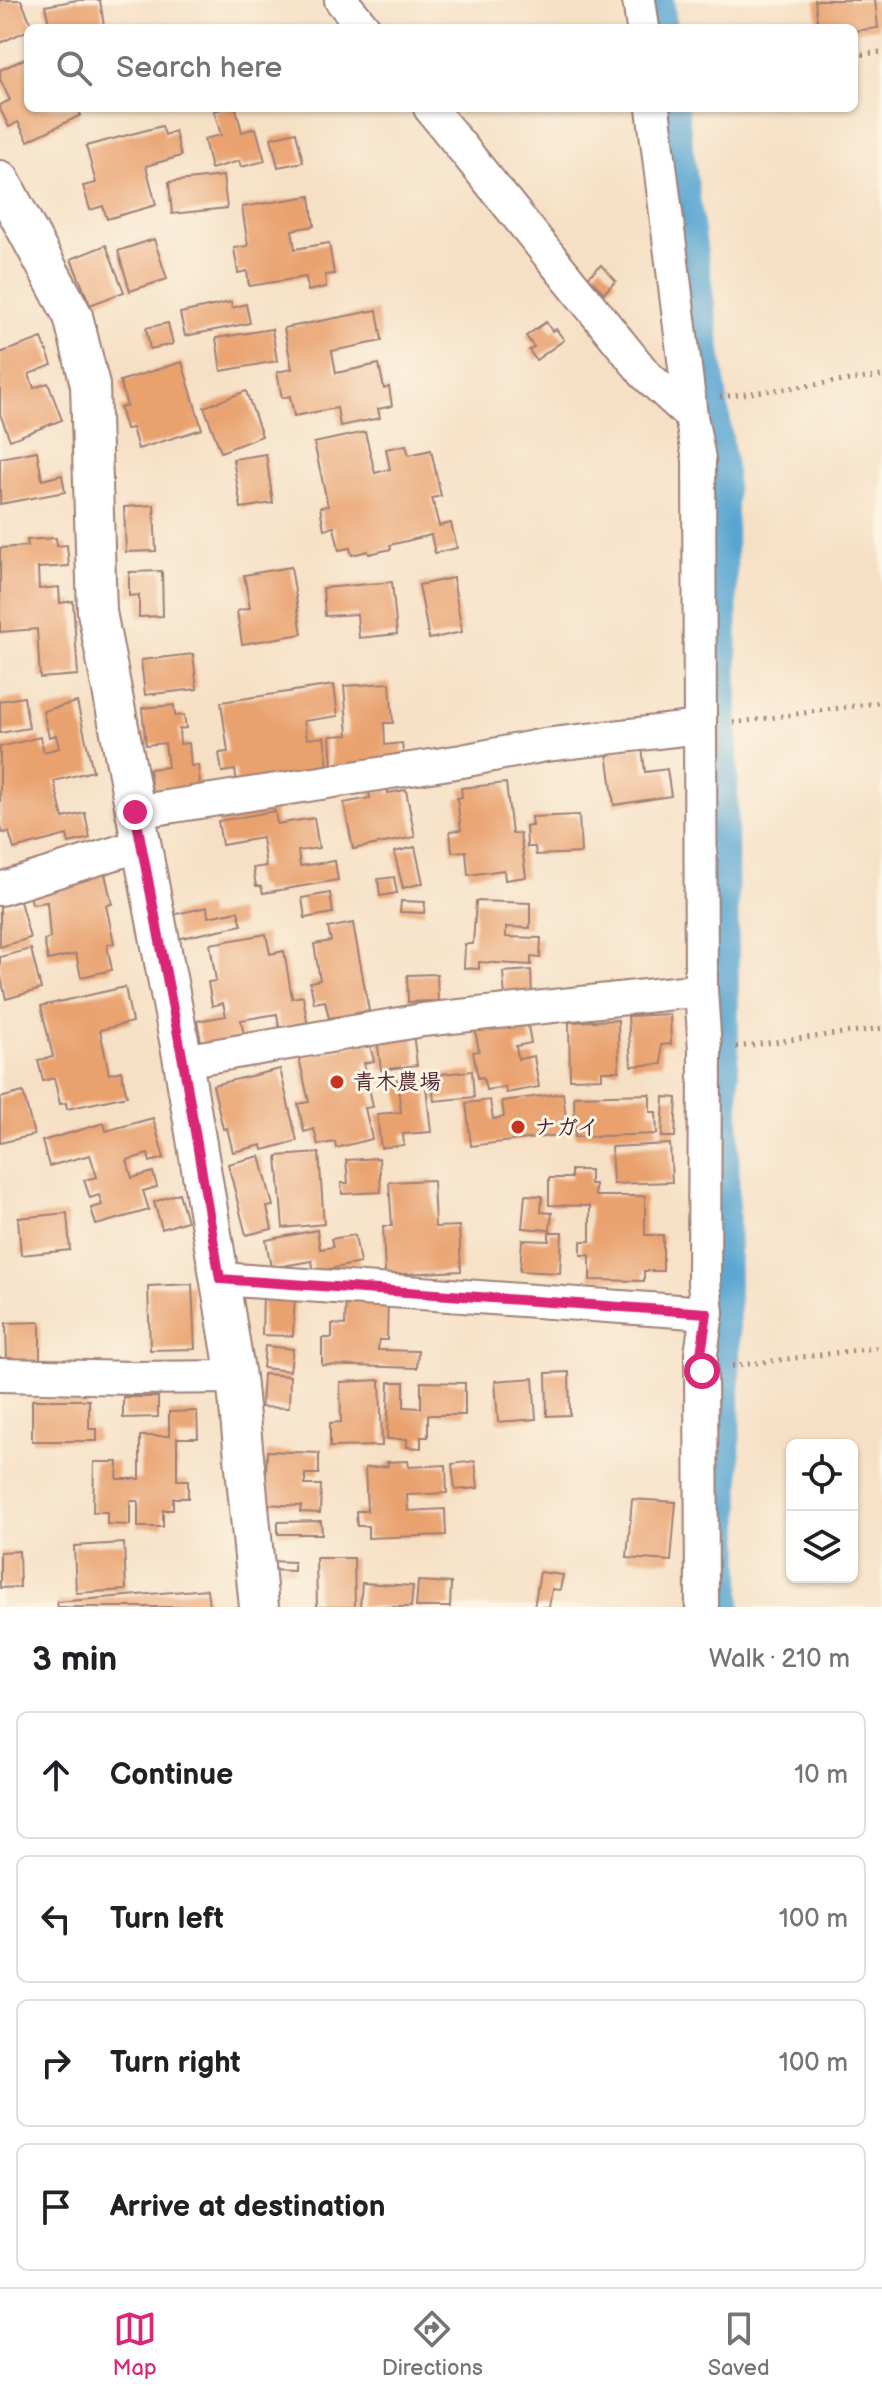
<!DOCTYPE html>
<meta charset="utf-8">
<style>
body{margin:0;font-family:"Balsamiq Sans","Klee One",sans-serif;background:#f2f2f2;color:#202124}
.controls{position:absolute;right:24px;bottom:24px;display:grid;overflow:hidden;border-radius:12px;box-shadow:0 2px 6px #0004}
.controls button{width:72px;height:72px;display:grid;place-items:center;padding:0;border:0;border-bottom:2px solid #e0e0e0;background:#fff;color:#202124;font:40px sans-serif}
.stop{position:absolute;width:24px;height:24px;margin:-18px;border:6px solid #db2777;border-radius:50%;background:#fff}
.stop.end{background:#db2777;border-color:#fff;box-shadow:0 2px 8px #0008}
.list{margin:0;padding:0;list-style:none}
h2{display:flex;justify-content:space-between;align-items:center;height:104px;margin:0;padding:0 32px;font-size:34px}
h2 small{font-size:26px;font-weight:400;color:#757577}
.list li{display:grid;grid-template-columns:52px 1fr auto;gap:24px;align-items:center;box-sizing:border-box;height:128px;margin:0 16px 16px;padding:0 16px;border:2px solid #e0e0e0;border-radius:12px}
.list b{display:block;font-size:30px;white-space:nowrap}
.list em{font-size:26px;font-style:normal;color:#757577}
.icon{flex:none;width:44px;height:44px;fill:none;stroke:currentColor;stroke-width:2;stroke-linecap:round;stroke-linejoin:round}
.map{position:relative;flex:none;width:882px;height:1607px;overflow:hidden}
.search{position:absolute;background:#fff;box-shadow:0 2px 6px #0004;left:24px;right:24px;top:24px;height:88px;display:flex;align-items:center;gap:20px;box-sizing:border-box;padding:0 28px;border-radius:12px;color:#757577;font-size:30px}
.sheet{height:680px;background:#fff}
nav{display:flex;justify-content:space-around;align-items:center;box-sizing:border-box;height:112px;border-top:2px solid #e0e0e0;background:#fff;font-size:22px;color:#757577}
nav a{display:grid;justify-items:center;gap:4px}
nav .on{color:#db2777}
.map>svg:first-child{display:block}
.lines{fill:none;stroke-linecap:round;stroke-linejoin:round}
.canal{stroke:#59a5d1;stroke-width:34}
.building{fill:#e9a16e}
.minor-casing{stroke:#a08078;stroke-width:36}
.tertiary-casing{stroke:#a08078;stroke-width:42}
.path{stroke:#a08078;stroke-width:5;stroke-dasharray:2 6;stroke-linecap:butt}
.minor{stroke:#fff;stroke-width:32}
.tertiary{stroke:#fff;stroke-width:38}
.route{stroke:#db2777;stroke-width:10}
.poi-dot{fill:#c8321e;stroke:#fcf5e5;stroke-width:3}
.labels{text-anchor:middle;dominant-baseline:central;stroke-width:6;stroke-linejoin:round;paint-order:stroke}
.poi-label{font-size:22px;font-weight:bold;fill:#4a1f2b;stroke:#fcf5e5;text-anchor:start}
</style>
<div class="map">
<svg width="882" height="1607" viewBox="0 0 882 1607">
<rect width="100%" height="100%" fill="#fcf5e5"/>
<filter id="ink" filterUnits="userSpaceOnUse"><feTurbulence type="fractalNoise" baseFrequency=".0125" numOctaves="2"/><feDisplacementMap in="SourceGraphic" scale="16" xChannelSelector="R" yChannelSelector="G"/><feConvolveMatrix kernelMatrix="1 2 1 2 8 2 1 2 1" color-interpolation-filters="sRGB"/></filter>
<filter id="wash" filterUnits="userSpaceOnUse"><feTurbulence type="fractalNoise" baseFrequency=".006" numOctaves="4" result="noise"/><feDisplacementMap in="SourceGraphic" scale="32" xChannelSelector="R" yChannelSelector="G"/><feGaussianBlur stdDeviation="1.8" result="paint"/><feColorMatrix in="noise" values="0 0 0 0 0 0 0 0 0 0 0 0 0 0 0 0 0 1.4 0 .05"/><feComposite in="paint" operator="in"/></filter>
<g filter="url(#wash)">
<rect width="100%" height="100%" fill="#f6e0c5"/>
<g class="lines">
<g class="canal">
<polyline points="657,0 660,28"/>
<polyline points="671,108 720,468 724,1607"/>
</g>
</g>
<g id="blocks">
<g class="building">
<polygon points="0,0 21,0 33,28 0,43"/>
<polygon points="77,0 100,0 104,26 50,28 45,6"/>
<polygon points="815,0 875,0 878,28 854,31 854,28 818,28"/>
<polygon points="28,57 28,108 77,108 81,115 28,141 18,122 9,127 0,109 0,105 10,100 0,79 0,70"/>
<polygon points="226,108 236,108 242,132 256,128 265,161 241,167 239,161 211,169 204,139 221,135 214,111"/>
<polygon points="162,126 165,135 175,131 181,156 146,166 156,205 107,219 103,206 90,210 83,186 96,183 86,146"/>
<polygon points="296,132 303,162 278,167 271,138"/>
<polygon points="223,176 227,208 172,214 169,182"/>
<polygon points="310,196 314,226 292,230 295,249 329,243 334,274 325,275 326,287 308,291 306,277 249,286 247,271 238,273 234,248 248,246 242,207"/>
<polygon points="154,239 167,279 130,291 118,251"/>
<polygon points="106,245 124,292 90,305 71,259"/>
<polygon points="601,265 616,281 604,293 588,277"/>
<polygon points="231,302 232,308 246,304 250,323 185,336 180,313"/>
<polygon points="377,310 382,341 332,351 336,373 379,364 384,389 389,387 392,406 378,409 380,418 340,426 337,408 294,416 290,396 282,398 277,372 292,369 284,328"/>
<polygon points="546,322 552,331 556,329 564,340 536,360 529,350 534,347 526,336"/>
<polygon points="168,323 173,344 150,349 146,328"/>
<polygon points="272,329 277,361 221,371 216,338"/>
<polygon points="42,338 52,365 29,374 34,388 48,383 62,420 10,440 0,414 0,353"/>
<polygon points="182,362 202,429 138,449 132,428 126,429 120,408 127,406 120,381"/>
<polygon points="246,391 262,436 221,452 204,407"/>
<polygon points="365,432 375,473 390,469 386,449 406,445 409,455 431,450 441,496 432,498 439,526 451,523 457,548 435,553 431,535 390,545 391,549 369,554 368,551 352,555 350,548 339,550 334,527 324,529 320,507 328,506 314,443"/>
<polygon points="37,451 42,480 62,475 65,492 0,504 0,458"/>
<polygon points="266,454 273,503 241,508 233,459"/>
<polygon points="154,505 156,551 126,552 124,507"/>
<polygon points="56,538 57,546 67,545 69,566 38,568 39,589 59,587 60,603 73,601 78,675 40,678 37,629 0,632 0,548 28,546 27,540"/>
<polygon points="291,567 302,634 242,644 237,611 250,608 244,575"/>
<polygon points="162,571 163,616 139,617 139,595 129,596 129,572"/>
<polygon points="453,578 462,632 429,639 419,585"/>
<polygon points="392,582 397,634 359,638 357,614 325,616 323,588"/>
<polygon points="193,654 197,689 145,695 141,660"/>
<polygon points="390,683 393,723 384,723 385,745 402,743 404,762 332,768 330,736 348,735 344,686"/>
<polygon points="334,685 338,716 304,721 307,739 324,737 329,774 238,790 235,770 222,772 219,753 228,752 221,702"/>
<polygon points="24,697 29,728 0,733 0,701"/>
<polygon points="77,702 93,771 54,781 63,818 85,813 90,838 69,843 67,835 14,849 9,832 3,833 0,823 0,747 40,737 44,752 59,748 56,735 49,737 43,711"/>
<polygon points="174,705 175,716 184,715 186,728 179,729 180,744 189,743 191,766 198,765 201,794 153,799 149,769 168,767 165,743 146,745 142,708"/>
<polygon points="642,747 645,772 667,769 671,796 614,805 607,752"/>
<polygon points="506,783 512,834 520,833 526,877 505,880 504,870 468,875 466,851 452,852 450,831 461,830 457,798 462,797 461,788"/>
<polygon points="387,789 388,793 406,790 415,837 353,849 344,803 370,798 369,792"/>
<polygon points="275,811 277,824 314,818 319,848 298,851 300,866 335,861 338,880 263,893 261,886 256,886 253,868 266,866 262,838 222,845 218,821"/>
<polygon points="579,815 581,853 536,855 535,847 527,847 526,826 532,826 531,817"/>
<polygon points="415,847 423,883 403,888 394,852"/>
<polygon points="105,874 112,904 106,905 114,943 107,945 112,970 81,977 76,954 48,960 44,940 50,938 47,902 32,904 28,886 54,885"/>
<polygon points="394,877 397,893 380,896 378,879"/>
<polygon points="330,893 333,913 305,918 302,898"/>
<polygon points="20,901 30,938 0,947 0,906"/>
<polygon points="401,901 425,902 424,913 400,912"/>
<polygon points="476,901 530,903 530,928 506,927 506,937 541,938 540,958 531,957 531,965 479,962 479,969 464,968 465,944 473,944"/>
<polygon points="207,907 208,917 238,911 242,925 177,939 172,915"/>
<polygon points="353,923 369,1011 329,1018 325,1001 314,1003 310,982 320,980 314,944 331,941 328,928"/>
<polygon points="266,934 270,954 284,951 292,998 303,996 308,1027 280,1032 277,1014 241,1020 245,1040 202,1047 197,1021 226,1016 223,1003 212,1006 208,982 216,981 210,944"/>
<polygon points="31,949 41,989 6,999 0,974 0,957"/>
<polygon points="531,970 532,995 505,997 503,972"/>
<polygon points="437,974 438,1001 408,1002 407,975"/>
<polygon points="125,987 132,1022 100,1030 109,1074 121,1071 127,1096 67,1109 66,1103 60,1104 54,1078 43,1081 38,1060 53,1057 41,1006"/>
<polygon points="670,1014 671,1044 661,1045 662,1064 631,1066 628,1016"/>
<polygon points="527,1020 531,1043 516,1046 518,1059 534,1056 539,1087 506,1093 505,1087 486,1090 483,1077 478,1078 473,1052 479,1051 475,1030"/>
<polygon points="618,1020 619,1071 602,1071 602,1078 570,1079 569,1022"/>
<polygon points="413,1033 417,1065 381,1070 377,1038"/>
<polygon points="369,1042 374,1061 364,1063 373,1107 365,1108 372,1139 336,1148 335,1142 318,1145 314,1129 304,1132 298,1104 309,1102 299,1058"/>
<polygon points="280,1069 297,1141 263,1150 262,1145 233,1152 227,1128 223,1129 213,1085"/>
<polygon points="472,1071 474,1097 434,1101 431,1075"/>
<polygon points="425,1077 431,1132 403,1134 404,1145 381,1148 377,1114 401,1112 397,1080"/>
<polygon points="23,1092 34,1135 0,1143 0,1098"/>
<polygon points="563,1093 568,1134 471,1146 466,1103 490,1100 493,1119 504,1117 502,1101"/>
<polygon points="650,1094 650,1112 656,1112 657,1134 575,1137 574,1096"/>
<polygon points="664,1097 677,1098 675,1137 662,1137"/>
<polygon points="153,1118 164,1158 150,1162 148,1154 127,1160 132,1178 153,1172 157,1187 143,1191 149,1210 96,1225 91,1208 102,1205 99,1195 90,1198 84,1180 97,1177 90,1155 49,1166 42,1141 104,1123 106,1131"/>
<polygon points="670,1144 672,1182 613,1184 611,1147"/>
<polygon points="319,1153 324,1224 283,1228 277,1156"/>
<polygon points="260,1156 273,1206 267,1207 272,1229 246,1235 228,1164"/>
<polygon points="379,1158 381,1192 342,1194 341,1183 348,1183 346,1160"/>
<polygon points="571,1170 590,1170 590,1184 595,1184 595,1196 645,1196 645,1235 663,1235 663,1271 644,1271 644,1281 590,1280 590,1255 581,1255 581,1241 590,1241 590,1206 549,1205 549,1178 571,1178"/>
<polygon points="433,1180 435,1227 459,1226 461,1271 385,1275 383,1226 392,1226 389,1182"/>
<polygon points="179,1193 187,1221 162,1229 154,1202"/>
<polygon points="525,1195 542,1196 541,1212 552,1213 550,1230 522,1228"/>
<polygon points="67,1213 70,1250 21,1255 18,1218"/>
<polygon points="317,1230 320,1249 333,1247 331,1239 355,1235 360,1263 314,1272 312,1261 271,1268 266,1240"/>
<polygon points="549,1232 562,1232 560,1273 520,1271 522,1240 549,1241"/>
<polygon points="192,1284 195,1349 150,1350 148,1286"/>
<polygon points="263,1292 295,1293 293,1336 262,1335"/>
<polygon points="346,1295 388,1296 387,1340 379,1340 378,1350 418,1351 417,1368 322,1365 322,1338 332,1338 332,1324 345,1325"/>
<polygon points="40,1322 40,1364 7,1364 6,1323"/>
<polygon points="265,1346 293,1349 290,1371 263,1368"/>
<polygon points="569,1372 570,1415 547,1416 546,1373"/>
<polygon points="263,1374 290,1376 289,1408 261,1407"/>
<polygon points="533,1378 536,1419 498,1422 495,1381"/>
<polygon points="380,1380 382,1446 330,1447 330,1423 341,1422 340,1382"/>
<polygon points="389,1382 404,1382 404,1407 421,1408 421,1382 465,1383 465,1415 428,1415 428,1437 421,1437 421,1448 407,1447 407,1439 387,1439"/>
<polygon points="123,1397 158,1397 158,1417 123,1418"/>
<polygon points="32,1400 89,1400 89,1429 97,1429 97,1441 32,1441"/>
<polygon points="197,1411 198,1438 177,1438 177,1480 188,1480 188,1498 173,1498 173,1510 163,1510 163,1527 138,1527 138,1501 130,1501 130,1525 107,1524 107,1512 93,1512 94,1462 118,1462 117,1479 140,1479 140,1436 169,1436 169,1412"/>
<polygon points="267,1451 319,1453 319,1474 305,1474 305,1485 321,1485 320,1513 300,1512 301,1506 265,1504"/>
<polygon points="408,1461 409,1467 446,1465 447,1493 407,1495 408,1511 445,1509 446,1535 368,1538 368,1526 357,1526 356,1511 367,1511 365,1468 388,1466 387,1462"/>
<polygon points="475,1461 478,1488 455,1490 452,1464"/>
<polygon points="632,1499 676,1502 671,1561 627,1558"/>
<polygon points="321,1521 322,1534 278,1534 278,1522"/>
<polygon points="124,1543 126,1590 76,1593 74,1546"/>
<polygon points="19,1551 20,1587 0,1588 0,1552"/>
<polygon points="316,1558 354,1558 355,1607 317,1607"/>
<polygon points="269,1561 294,1562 294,1571 269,1570"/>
<polygon points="540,1572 563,1575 560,1590 552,1589 549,1607 534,1607"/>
<polygon points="418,1581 451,1583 450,1607 416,1607"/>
<polygon points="362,1583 413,1586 411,1607 360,1607"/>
<polygon points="207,1589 209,1607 58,1607 57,1602"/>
</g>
</g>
</g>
<g filter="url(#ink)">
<use href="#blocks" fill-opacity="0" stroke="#a08078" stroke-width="2"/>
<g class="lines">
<g class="minor-casing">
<g id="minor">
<polyline points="341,0 364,28"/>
<polyline points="639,0 643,28"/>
<polyline points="430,108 645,374 691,416"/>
<polyline points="653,108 691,416 699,459 701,990 705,1050 704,1282 707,1313 701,1354 702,1607"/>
<polyline points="135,812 462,761 545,745 700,727"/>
<polyline points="0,889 141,845"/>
<polyline points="183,1061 423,1020 701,990"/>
<polyline points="220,1279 707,1313"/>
<polyline points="0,1375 133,1378 236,1377"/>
</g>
</g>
<g class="tertiary-casing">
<polyline id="tertiary" points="0,180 73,316 90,385 97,612 183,1061 236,1377 259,1607"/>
</g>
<g class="path">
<polyline points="854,55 882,52"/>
<polyline points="720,397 882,376"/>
<polyline points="733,723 882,702"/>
<polyline points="736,1047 882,1028"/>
<polyline points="732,1366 882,1347"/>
</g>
<use href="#minor" class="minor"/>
<use href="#tertiary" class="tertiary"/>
</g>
</g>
<g class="lines" filter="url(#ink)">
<polyline class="route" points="135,812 183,1061 220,1279 707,1313 701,1354 702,1371"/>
</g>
<g class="poi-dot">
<circle cx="337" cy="1082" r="8"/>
<circle cx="518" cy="1127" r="8"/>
</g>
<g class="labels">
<g class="poi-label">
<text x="353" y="1082">青木農場</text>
<text x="534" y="1127">ナガイ</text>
</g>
</g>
</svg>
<div class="controls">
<button><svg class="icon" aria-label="locate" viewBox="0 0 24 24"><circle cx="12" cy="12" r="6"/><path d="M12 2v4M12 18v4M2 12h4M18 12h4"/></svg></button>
<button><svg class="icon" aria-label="layers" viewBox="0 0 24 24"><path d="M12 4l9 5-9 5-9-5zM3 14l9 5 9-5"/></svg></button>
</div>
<div class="stop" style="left:702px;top:1371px"></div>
<div class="stop end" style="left:135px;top:812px"></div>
<div class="search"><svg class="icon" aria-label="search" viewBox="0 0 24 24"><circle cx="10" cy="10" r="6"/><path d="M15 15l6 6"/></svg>Search here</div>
</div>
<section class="sheet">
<h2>3 min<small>Walk · 210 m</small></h2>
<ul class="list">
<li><svg class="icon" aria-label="ahead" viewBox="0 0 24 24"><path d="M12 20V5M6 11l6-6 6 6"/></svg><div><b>Continue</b></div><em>10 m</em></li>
<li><svg class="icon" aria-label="left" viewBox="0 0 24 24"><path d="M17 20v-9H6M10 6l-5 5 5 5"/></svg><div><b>Turn left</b></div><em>100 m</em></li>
<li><svg class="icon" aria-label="right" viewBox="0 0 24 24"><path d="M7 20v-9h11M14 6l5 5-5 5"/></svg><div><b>Turn right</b></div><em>100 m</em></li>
<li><svg class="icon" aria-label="arrive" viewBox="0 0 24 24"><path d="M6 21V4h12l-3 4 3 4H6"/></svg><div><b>Arrive at destination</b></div></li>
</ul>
</section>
<nav>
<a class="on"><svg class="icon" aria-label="map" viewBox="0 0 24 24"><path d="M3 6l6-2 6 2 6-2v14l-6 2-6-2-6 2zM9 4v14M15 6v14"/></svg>Map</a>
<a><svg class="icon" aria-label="directions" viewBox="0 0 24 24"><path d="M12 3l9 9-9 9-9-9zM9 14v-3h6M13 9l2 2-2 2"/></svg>Directions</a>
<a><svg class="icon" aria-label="saved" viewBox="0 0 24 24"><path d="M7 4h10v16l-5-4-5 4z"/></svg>Saved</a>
</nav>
